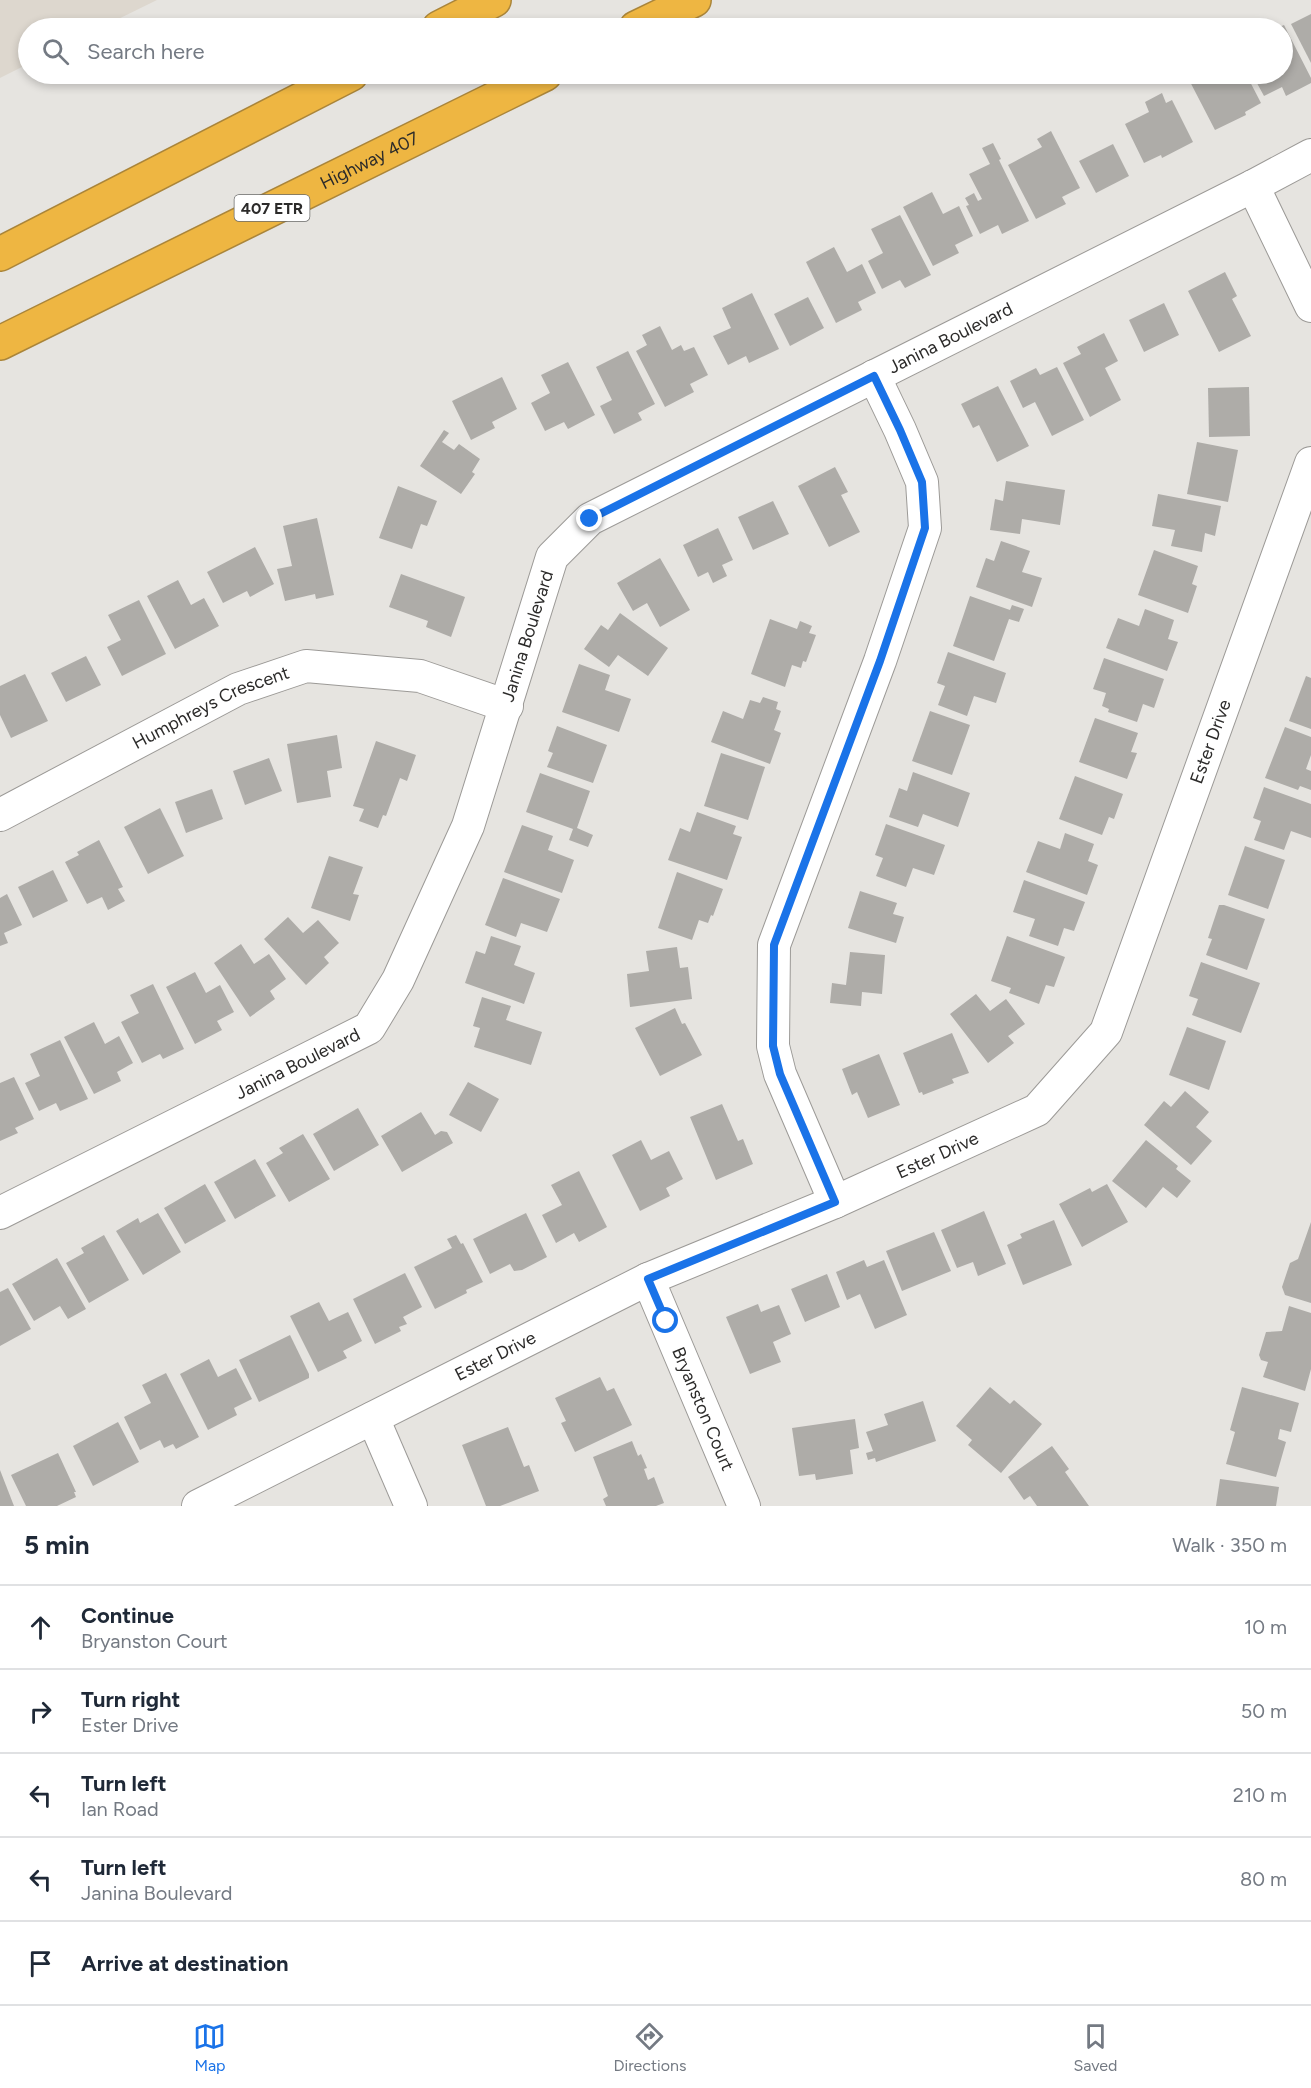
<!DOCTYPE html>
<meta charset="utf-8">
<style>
body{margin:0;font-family:Figtree,sans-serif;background:#f6f6f7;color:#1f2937}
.stop{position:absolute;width:18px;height:18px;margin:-14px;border:4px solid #1a73e8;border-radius:50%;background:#fff}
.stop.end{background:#1a73e8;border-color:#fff;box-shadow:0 2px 6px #0008}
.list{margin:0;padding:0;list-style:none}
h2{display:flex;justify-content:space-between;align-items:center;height:78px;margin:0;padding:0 24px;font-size:26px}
h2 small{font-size:20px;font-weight:400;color:#747a83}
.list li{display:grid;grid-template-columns:39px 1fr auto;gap:18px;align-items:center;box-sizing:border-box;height:84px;padding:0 24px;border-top:2px solid #e0e1e3}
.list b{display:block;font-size:22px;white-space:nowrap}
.list p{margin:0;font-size:20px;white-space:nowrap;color:#747a83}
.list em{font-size:20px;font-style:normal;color:#747a83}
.icon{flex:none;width:33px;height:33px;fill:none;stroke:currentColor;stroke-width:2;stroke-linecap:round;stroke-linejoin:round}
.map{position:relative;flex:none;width:1311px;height:1506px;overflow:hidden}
.search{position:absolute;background:#fff;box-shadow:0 3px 9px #0003;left:18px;right:18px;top:18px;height:66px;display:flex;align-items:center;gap:15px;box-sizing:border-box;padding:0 21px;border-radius:33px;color:#747a83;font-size:22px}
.sheet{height:498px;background:#fff}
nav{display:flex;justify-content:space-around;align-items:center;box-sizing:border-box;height:84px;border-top:2px solid #e0e1e3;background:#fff;font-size:16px;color:#747a83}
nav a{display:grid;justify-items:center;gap:3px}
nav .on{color:#1a73e8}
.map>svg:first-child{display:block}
.built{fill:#ddd7ce}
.building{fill:#aeaca8}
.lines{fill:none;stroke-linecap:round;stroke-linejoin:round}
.minor-casing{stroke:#9c9a97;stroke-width:34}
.highway-casing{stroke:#aa853a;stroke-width:36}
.minor{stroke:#fff;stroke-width:32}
.highway{stroke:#eeb642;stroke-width:33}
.route{stroke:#1a73e8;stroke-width:8}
.labels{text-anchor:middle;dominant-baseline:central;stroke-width:6;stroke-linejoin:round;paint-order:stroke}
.shield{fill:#fff;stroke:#6b6b6a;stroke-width:1.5}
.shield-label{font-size:16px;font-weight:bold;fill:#2c2b2a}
.street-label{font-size:18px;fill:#2c2b2a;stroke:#fff}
</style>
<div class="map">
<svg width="1311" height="1506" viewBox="0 0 1311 1506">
<rect width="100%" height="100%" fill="#e6e4e0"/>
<polygon class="built" points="0,0 157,0 100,28 28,28 28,64 0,78"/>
<g class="building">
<polygon points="1311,14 1311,63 1291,24"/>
<polygon points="1284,25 1311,78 1311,83 1286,96 1282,87 1264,96 1252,74 1282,74 1282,28 1277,28"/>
<polygon points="1186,74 1246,74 1261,103 1245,112 1246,115 1215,130"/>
<polygon points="1162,93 1166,103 1172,100 1193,142 1162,158 1161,155 1144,163 1125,124 1149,112 1145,102"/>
<polygon points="1051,131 1080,188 1062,197 1066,204 1036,219 1008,165 1042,147 1037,139"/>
<polygon points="993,143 1001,159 999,160 1029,221 1002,234 998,225 980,234 966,206 969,205 965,198 974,193 978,201 982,199 969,174 990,164 982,148"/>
<polygon points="1113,144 1129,176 1096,193 1079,161"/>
<polygon points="932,192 943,214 959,206 973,236 955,245 959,253 933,266 903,207"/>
<polygon points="900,215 931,275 905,288 900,280 882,289 868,261 883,253 871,229"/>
<polygon points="834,247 847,272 862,264 876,293 858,302 862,310 836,323 806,262"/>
<polygon points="1225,272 1237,296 1232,299 1251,336 1219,352 1188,291"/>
<polygon points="752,293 779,349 749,363 746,356 728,365 713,336 731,328 722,308"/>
<polygon points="808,297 824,328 790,346 774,314"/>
<polygon points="1164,303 1179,335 1144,352 1129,320"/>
<polygon points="660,326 672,350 681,345 684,351 694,347 708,375 690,384 694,392 665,407 636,351 647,345 642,335"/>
<polygon points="1104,333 1118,361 1105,368 1121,400 1090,417 1063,363 1081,354 1077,347"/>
<polygon points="628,351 655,404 638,413 642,420 614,434 600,406 612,400 596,367"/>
<polygon points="568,362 595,415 568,429 564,422 545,431 531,403 550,393 541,375"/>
<polygon points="1057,367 1084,420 1052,436 1035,402 1023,408 1010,381 1036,368 1040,375"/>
<polygon points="502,377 517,409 492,422 495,428 471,440 452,401"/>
<polygon points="998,386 1029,446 997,462 979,425 973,428 961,404"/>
<polygon points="1249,387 1250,436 1209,437 1208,388"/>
<polygon points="444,430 449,433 442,442 454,450 459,444 480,459 472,472 475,474 461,494 420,466"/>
<polygon points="1197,442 1238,450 1228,502 1187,494"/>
<polygon points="835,467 848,492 841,495 860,532 829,547 798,486"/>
<polygon points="1006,481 1065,490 1060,525 1022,519 1020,534 990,530 995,499 1003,501"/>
<polygon points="398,486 437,501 427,526 421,524 412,549 379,538"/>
<polygon points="1158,494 1221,506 1215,536 1205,533 1202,552 1171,546 1175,530 1152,526"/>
<polygon points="773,501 789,534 753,550 738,517"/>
<polygon points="317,518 334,595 316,599 315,594 285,601 277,569 292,566 283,526"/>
<polygon points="718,528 733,560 722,565 727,576 713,583 708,572 698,577 683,545"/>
<polygon points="1001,541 1030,551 1022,572 1042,578 1032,607 976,587 986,558 994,561"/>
<polygon points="255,547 274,584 250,597 247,591 223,603 207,572"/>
<polygon points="1154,550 1198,566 1192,584 1197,586 1188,613 1138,595"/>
<polygon points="660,558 690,610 660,627 647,603 633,611 617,583"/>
<polygon points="401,574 465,597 451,637 426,627 428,621 389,607"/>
<polygon points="178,580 191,605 204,598 219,626 175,649 147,596"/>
<polygon points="970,596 1010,610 1012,605 1024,609 1019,622 1009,619 994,661 953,646"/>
<polygon points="139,600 166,654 122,676 107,647 121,640 108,615"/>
<polygon points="1145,609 1174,620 1168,639 1178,642 1167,671 1106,648 1118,618 1139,626"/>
<polygon points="620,613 668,648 648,676 618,655 609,667 584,649 601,625 608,630"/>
<polygon points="770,619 797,629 800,621 812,626 809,633 816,635 806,662 803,661 801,668 792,665 785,687 751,674"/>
<polygon points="948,652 1006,673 996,703 974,696 967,716 938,705 945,686 937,683"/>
<polygon points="86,656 101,685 66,702 51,673"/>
<polygon points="1104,658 1164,679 1154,708 1143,704 1137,722 1108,712 1109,709 1102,706 1106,693 1093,689"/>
<polygon points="579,664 610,675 605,690 631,699 619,732 562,712"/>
<polygon points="25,674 48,721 11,738 0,715 0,686"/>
<polygon points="1306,676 1311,678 1311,729 1289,721"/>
<polygon points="763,697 778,702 776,709 781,711 774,730 781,733 770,764 711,742 723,711 743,719 750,700 760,703"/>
<polygon points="930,711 970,725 952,775 912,761"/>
<polygon points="1095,718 1138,733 1131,752 1137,753 1127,779 1079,762"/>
<polygon points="557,726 607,745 593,783 547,767 553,753 548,751"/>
<polygon points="1285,727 1311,737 1311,755 1306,769 1311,771 1311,790 1300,786 1298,790 1265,778"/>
<polygon points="337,735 342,768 327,771 331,797 297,803 287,744"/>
<polygon points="376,741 416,755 407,781 400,778 386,816 383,815 378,828 359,821 364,809 353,806"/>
<polygon points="721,753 765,767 748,820 704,806"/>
<polygon points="269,758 282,791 245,805 233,771"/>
<polygon points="913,772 970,793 958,827 923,814 918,827 889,817 899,788 907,791"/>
<polygon points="540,773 590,791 577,828 593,835 588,847 569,840 573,829 526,812"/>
<polygon points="1075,776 1123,794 1114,819 1109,817 1102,835 1059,819"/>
<polygon points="1264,787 1311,804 1311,838 1291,831 1284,850 1254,840 1261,821 1253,818"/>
<polygon points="212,789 223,819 186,833 175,802"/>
<polygon points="160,808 184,856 148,874 124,827"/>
<polygon points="697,812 736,826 733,834 742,837 727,880 668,860 680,828 690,832"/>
<polygon points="886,824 945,845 934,875 913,868 906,887 876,876 883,858 875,855"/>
<polygon points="522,825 553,836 548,850 574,860 562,893 504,872"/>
<polygon points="1065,833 1094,844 1088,861 1098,865 1087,895 1026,872 1038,841 1060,849"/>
<polygon points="99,840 123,887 118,889 125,901 108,910 102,897 87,904 65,862 79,855 77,852"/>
<polygon points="1245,846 1285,860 1268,909 1228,895"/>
<polygon points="329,856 363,867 353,894 359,895 350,921 311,908"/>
<polygon points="53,870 68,901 33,918 18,887"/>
<polygon points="677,872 723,889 713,916 711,915 708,923 699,920 692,940 658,928"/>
<polygon points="503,878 560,899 547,932 521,923 516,937 485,925"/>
<polygon points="1024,880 1085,902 1074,931 1064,928 1058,946 1029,936 1035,919 1013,912"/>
<polygon points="860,891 897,903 893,914 904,917 896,943 848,928"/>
<polygon points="7,894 22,925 4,933 8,943 0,946 0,898"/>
<polygon points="1219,905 1224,905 1265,919 1247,970 1206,955 1212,939 1208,938"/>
<polygon points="288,917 303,933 318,920 339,943 324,957 329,963 306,985 264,939"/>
<polygon points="491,936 521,946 514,965 535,973 524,1004 465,983 476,951 485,954"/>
<polygon points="1007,936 1065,957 1054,987 1046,985 1039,1004 1009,993 1011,988 991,981"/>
<polygon points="241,944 254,964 269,954 286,979 270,991 275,999 250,1017 214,963"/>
<polygon points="677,947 680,968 688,967 692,999 630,1007 627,974 649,971 646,951"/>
<polygon points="850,952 885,955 882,994 862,992 861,1006 830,1003 832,983 846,985"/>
<polygon points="1201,962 1260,983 1241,1033 1192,1015 1198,999 1189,996"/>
<polygon points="195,972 206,993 220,985 234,1012 217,1021 222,1030 195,1044 166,987"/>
<polygon points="153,984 184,1049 163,1059 160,1054 142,1063 121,1022 139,1013 130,995"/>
<polygon points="976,994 990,1011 1006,999 1025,1024 1008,1036 1014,1043 988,1063 950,1014"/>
<polygon points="482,997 511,1006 506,1020 542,1032 531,1065 474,1047 480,1028 473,1026"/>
<polygon points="675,1008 682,1024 685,1023 702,1055 660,1076 635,1028"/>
<polygon points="94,1022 105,1044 119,1036 133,1063 117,1072 121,1081 94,1094 64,1037"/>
<polygon points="1187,1027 1226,1041 1209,1090 1169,1075"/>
<polygon points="952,1033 969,1073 952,1079 954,1083 923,1095 922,1092 919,1093 903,1053"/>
<polygon points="60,1040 88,1099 60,1111 56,1103 39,1111 25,1083 40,1076 30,1054"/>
<polygon points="879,1054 900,1105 868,1118 857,1092 852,1095 842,1069"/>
<polygon points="14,1077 34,1119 15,1128 18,1133 0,1141 0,1083"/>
<polygon points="468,1082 499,1099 481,1132 449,1115"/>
<polygon points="1185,1091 1209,1112 1196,1127 1212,1141 1191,1165 1144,1125 1164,1101 1171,1107"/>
<polygon points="722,1104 738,1141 743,1139 753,1164 716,1180 690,1117"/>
<polygon points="358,1108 379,1145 334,1171 313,1134"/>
<polygon points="421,1112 435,1135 441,1131 447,1132 453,1143 402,1172 381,1136"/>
<polygon points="303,1134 330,1179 289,1202 266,1163 283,1153 279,1148"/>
<polygon points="641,1140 651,1160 669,1151 683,1179 666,1188 670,1196 640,1211 612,1155"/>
<polygon points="1146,1140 1178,1166 1176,1169 1191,1181 1177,1198 1163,1187 1146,1208 1112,1181"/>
<polygon points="255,1159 276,1196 235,1219 214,1182"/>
<polygon points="579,1171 607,1227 579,1242 574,1233 556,1243 542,1215 562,1205 551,1185"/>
<polygon points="205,1184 226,1221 185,1244 164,1208"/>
<polygon points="1107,1184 1128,1222 1082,1247 1059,1204 1090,1188 1092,1192"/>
<polygon points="984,1211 1006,1264 978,1276 973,1262 957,1268 941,1230"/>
<polygon points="158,1213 181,1252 143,1275 116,1231 138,1218 140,1223"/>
<polygon points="526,1213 547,1257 522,1270 514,1271 510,1264 490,1274 473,1239"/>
<polygon points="1054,1220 1072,1265 1023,1285 1007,1245 1022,1238 1020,1234"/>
<polygon points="1311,1222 1311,1303 1285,1295 1282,1287 1290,1263 1298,1259"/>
<polygon points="934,1232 951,1271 902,1291 886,1251"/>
<polygon points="104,1235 129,1280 89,1303 66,1263 84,1253 81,1248"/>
<polygon points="456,1235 461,1244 463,1243 483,1282 466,1290 467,1293 435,1309 414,1267 452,1248 447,1239"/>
<polygon points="57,1258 86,1309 68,1319 60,1306 34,1321 12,1284"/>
<polygon points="864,1260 867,1267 884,1260 907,1315 875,1329 860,1294 847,1300 836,1272"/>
<polygon points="405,1273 422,1307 403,1317 407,1324 399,1327 401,1331 375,1344 353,1299"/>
<polygon points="827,1274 840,1307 805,1322 791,1289"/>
<polygon points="8,1288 31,1329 0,1346 0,1292"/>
<polygon points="319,1302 329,1321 348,1312 362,1341 343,1351 347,1358 318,1372 290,1316"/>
<polygon points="758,1304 761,1312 779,1305 791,1334 773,1342 781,1362 750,1374 726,1317"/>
<polygon points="1289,1306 1311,1313 1311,1369 1305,1391 1263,1377 1268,1362 1261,1360 1259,1355 1266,1332 1282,1331"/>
<polygon points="290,1335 309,1374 309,1378 259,1402 239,1360"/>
<polygon points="209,1359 218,1377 236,1368 252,1399 234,1408 237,1415 208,1430 180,1374"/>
<polygon points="166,1373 199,1437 176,1449 173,1444 164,1448 160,1440 140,1450 124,1417 151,1403 142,1385"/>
<polygon points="600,1377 607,1391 614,1388 632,1425 575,1452 561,1423 566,1421 555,1398"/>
<polygon points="990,1387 1010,1404 1014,1400 1042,1424 1001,1473 968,1445 972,1440 956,1426"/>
<polygon points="1242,1387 1299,1403 1291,1432 1280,1429 1278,1439 1286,1442 1276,1477 1226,1464 1235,1432 1230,1430"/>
<polygon points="923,1401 936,1441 876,1462 875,1458 868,1460 866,1453 873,1451 866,1432 888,1425 884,1414"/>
<polygon points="855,1419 859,1448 850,1450 853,1474 816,1480 815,1474 799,1476 792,1428"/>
<polygon points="118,1422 139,1462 93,1486 73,1446"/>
<polygon points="508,1427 524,1467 529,1465 539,1491 500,1506 486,1506 462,1445"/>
<polygon points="632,1441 638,1456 641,1454 647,1468 644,1469 648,1480 654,1477 664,1503 656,1506 606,1506 603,1499 608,1496 593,1457"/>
<polygon points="1052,1446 1069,1469 1065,1472 1089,1506 1037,1506 1030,1496 1024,1500 1008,1477"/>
<polygon points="58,1453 76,1492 74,1492 76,1497 57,1506 26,1506 11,1475"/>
<polygon points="0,1470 14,1506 0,1506"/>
<polygon points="1220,1479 1279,1487 1276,1506 1216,1506"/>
</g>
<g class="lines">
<g class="minor-casing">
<g id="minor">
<polyline points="1253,186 1311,306"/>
<path id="s1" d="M0,815L238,689L306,666L420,676L507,706"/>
<polyline points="835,1202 780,1074 773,1046 774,945 880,661 925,528 922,482 900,430 874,376"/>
<path id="s2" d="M0,1213L369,1028L398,980L468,826L552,557L590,519L1253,186L1311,155"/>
<path id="s3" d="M648,1279L744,1506"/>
<polyline points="373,1418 411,1506"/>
<path id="s4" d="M198,1506L648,1279L835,1202L1037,1110L1106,1032L1311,463"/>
</g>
</g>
<g class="highway-casing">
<g id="highway">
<polyline points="439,28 494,0"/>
<polyline points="636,28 694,0"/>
<polyline points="0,254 351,74"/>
<path id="s5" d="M0,343L545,74"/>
</g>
</g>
<use href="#minor" class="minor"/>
<use href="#highway" class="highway"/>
</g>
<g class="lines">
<polyline class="route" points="590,519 874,376 900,430 922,482 925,528 880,661 774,945 773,1046 780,1074 835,1202 648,1279 666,1321"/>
</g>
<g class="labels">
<rect class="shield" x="234.5" y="195" width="75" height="26" rx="4.5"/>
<g class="shield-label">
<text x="272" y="208">407 ETR</text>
</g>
<g class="street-label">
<text stroke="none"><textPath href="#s5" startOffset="412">Highway 407</textPath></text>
<text stroke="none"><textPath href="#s2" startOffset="1377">Janina Boulevard</textPath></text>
<text stroke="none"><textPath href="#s2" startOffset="837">Janina Boulevard</textPath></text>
<text stroke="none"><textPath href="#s1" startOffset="237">Humphreys Crescent</textPath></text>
<text stroke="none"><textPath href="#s4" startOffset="1341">Ester Drive</textPath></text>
<text stroke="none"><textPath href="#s2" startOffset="333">Janina Boulevard</textPath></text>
<text stroke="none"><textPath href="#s4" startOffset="819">Ester Drive</textPath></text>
<text stroke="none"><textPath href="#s4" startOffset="333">Ester Drive</textPath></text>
<text stroke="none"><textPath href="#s3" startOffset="141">Bryanston Court</textPath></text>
</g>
</g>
</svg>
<div class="stop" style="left:666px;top:1321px"></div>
<div class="stop end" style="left:590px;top:519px"></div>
<div class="search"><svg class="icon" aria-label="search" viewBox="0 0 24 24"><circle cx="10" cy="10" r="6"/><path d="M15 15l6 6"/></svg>Search here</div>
</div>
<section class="sheet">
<h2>5 min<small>Walk · 350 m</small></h2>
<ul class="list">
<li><svg class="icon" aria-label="ahead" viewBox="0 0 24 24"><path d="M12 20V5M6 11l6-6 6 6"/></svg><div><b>Continue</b><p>Bryanston Court</p></div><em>10 m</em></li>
<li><svg class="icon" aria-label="right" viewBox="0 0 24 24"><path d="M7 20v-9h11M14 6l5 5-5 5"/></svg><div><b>Turn right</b><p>Ester Drive</p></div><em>50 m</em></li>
<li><svg class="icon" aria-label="left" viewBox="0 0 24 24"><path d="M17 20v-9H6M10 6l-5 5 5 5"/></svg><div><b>Turn left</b><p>Ian Road</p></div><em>210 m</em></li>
<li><svg class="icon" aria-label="left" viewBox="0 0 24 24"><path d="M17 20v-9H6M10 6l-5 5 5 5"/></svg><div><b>Turn left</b><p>Janina Boulevard</p></div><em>80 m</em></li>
<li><svg class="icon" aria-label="arrive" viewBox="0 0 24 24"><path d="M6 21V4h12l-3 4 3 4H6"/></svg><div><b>Arrive at destination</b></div></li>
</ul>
</section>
<nav>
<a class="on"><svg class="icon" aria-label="map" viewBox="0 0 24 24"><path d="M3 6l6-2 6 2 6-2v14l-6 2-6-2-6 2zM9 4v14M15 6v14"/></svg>Map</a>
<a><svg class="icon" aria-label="directions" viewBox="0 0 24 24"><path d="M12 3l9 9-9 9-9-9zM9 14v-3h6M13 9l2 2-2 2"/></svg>Directions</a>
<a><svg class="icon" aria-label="saved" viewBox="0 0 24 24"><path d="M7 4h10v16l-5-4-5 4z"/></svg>Saved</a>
</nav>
